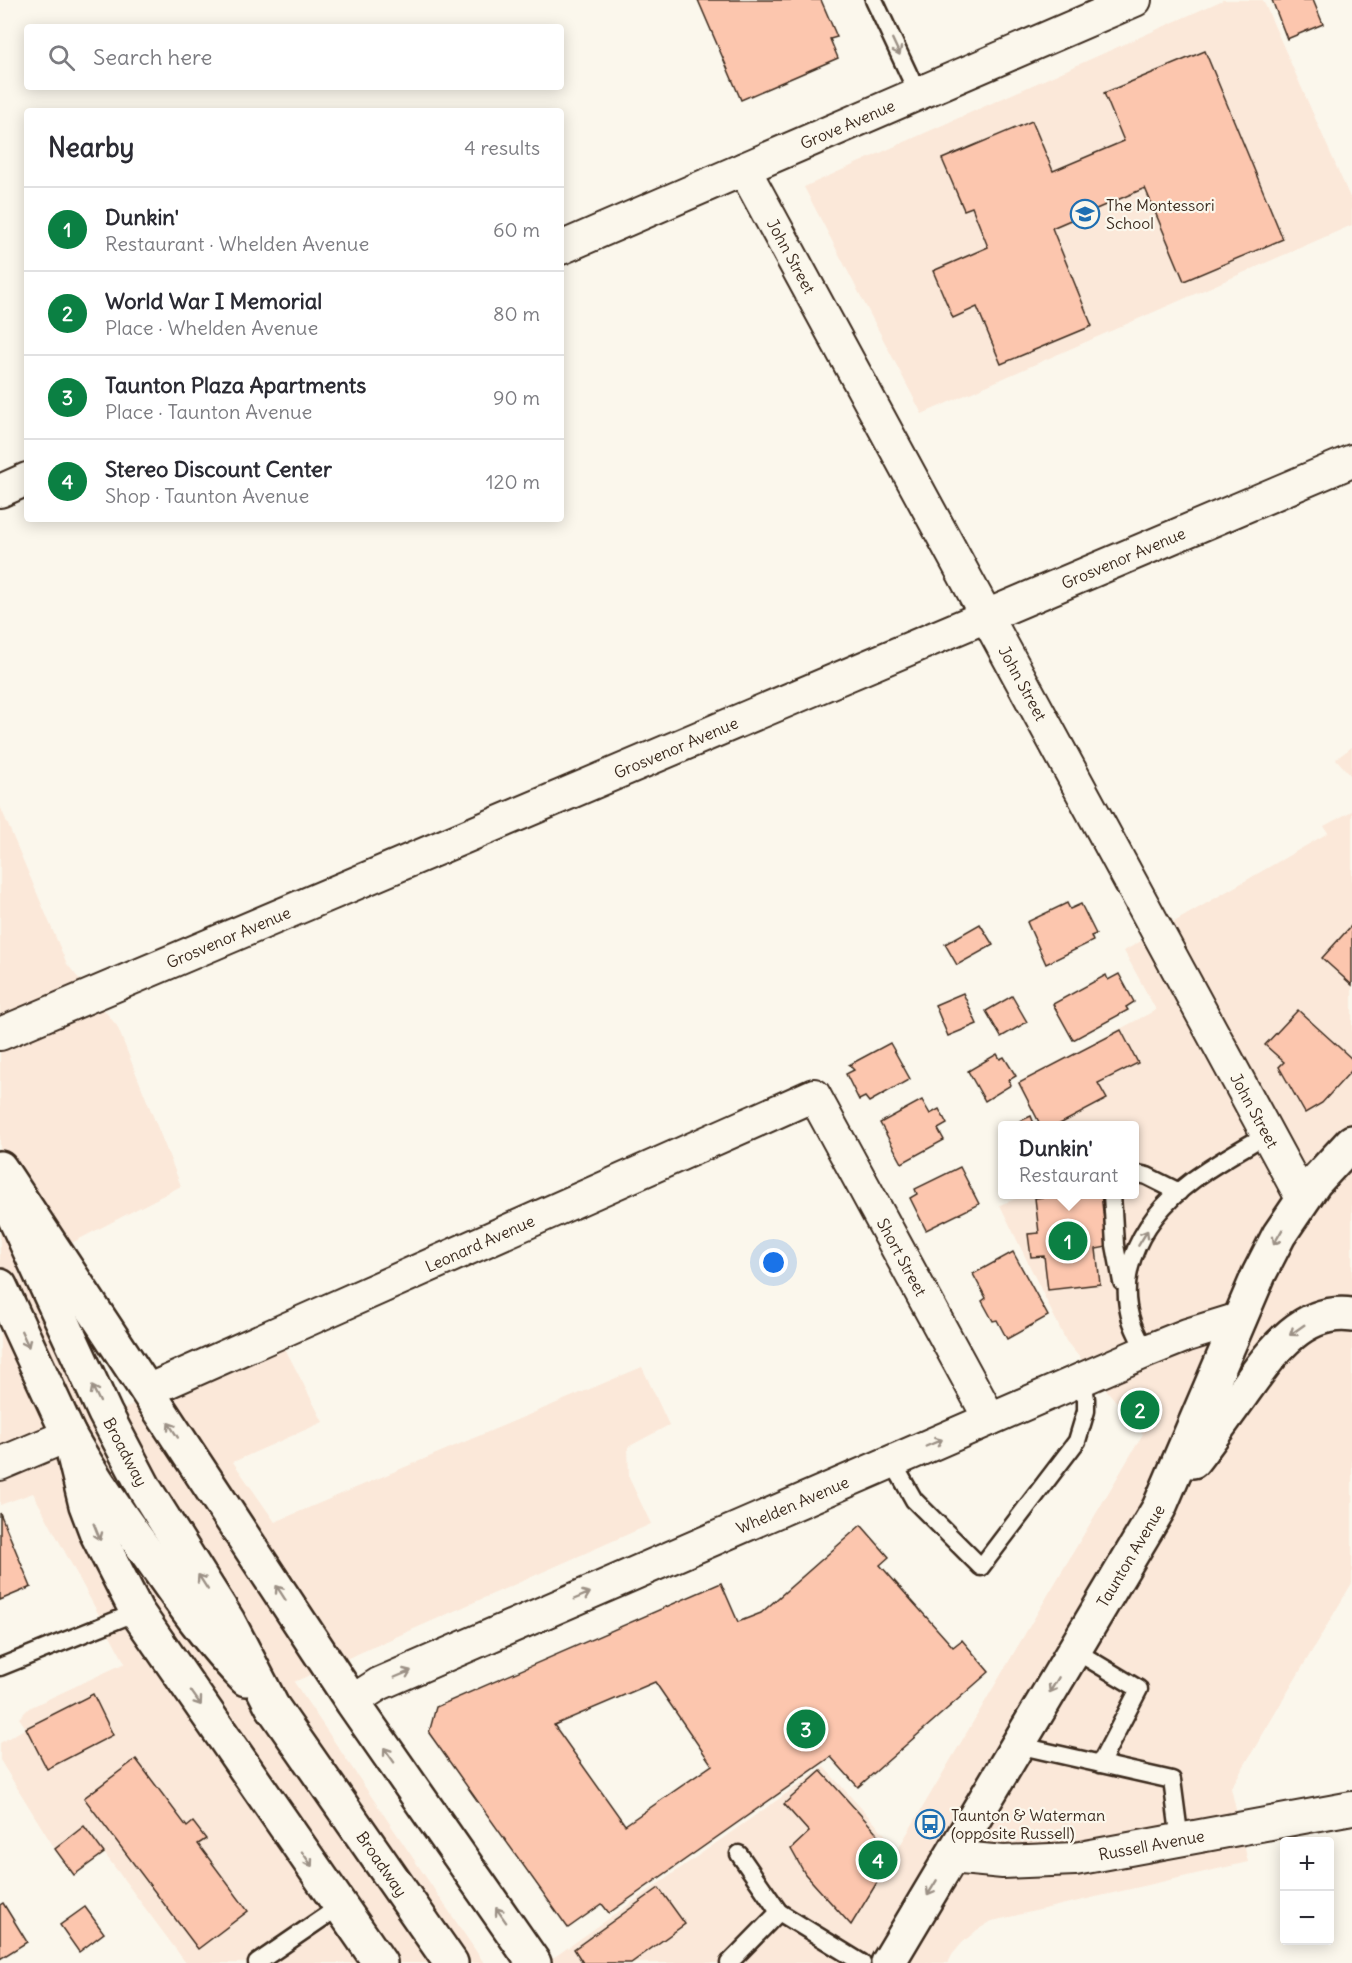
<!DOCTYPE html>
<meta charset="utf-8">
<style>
body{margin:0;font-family:Delius,sans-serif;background:#f7f7f7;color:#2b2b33}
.controls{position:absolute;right:18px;bottom:18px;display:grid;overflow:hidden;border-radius:6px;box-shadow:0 3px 15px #0003}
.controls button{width:54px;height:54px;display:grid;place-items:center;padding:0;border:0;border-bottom:2px solid #e1e1e2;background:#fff;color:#2b2b33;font:30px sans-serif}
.you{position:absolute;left:774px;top:1263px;width:21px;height:21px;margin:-15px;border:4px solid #fff;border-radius:50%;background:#1a73e8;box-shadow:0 0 0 9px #1a73e833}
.badge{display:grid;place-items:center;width:39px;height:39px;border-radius:50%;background:#0b8043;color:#fff;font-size:20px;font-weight:700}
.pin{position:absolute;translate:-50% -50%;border:3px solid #fff;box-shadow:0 2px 6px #0006}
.popup{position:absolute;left:998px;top:1121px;width:141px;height:78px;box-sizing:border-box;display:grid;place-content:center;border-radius:6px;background:#fff;filter:drop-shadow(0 2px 4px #0005);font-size:20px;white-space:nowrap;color:#7c7c81}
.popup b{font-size:22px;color:#2b2b33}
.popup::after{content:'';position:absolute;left:50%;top:100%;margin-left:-12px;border:12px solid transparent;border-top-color:#fff}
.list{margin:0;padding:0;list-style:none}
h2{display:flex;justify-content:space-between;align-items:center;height:78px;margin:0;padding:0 24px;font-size:26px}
h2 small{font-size:20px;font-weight:400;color:#7c7c81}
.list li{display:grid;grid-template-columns:39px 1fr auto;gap:18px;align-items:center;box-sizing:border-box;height:84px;padding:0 24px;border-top:2px solid #e1e1e2}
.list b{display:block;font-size:22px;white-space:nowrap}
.list p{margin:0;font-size:20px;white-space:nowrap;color:#7c7c81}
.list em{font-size:20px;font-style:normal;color:#7c7c81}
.icon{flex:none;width:33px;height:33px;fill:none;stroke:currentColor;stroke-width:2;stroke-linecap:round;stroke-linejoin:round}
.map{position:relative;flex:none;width:1352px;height:1963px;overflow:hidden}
.search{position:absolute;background:#fff;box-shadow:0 3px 15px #0003;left:24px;top:24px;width:540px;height:66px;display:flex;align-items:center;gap:15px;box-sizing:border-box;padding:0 21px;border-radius:6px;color:#7c7c81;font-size:22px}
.panel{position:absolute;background:#fff;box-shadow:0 3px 15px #0003;left:24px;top:108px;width:540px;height:414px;border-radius:6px}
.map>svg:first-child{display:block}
.built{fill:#fbe8d9}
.building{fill:#fcc6ae;stroke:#3b2a1e;stroke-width:1.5;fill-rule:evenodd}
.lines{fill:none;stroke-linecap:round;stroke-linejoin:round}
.lane-casing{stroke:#3b2a1e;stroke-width:21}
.street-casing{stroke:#3b2a1e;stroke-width:36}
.secondary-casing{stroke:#3b2a1e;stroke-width:38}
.highway-casing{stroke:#3b2a1e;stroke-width:38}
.lane{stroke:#fbf7ec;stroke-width:16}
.street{stroke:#fbf7ec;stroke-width:32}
.secondary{stroke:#fbf7ec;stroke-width:33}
.highway{stroke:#fbf7ec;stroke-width:33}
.oneway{stroke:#9b9085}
.labels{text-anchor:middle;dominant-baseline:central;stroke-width:4.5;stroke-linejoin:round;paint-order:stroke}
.street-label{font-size:16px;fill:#3b2a1e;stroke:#fbf7ec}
.poi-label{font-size:16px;fill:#3b2a1e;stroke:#fbf7ec;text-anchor:start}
</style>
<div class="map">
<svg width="1352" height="1963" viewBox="0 0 1352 1963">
<rect width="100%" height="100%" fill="#fbf7ec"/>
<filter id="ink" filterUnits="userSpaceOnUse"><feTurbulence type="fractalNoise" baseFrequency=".0167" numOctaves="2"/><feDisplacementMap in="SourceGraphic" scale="12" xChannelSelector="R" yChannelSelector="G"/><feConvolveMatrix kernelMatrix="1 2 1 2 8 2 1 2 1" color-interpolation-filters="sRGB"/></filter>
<g filter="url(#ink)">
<g class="built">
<polygon points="1223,0 1263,0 1352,202 1352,225 922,414 804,187"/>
<polygon points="1352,747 1352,777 1336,759"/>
<polygon points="0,806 67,964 117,1026 181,1186 18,1271 94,1423 279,1337 323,1422 233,1462 275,1522 642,1367 669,1425 628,1447 629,1478 651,1524 294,1682 484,1963 186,1963 84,1826 55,1849 0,1760 0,1743 26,1728 19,1718 29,1708 125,1663 33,1493 0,1505"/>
<polygon points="1352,811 1352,1583 1231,1788 1248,1862 992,1921 977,1930 962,1943 952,1955 948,1963 546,1963 824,1767 898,1849 1143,1434 1066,1341 1000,1205 1025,1195 1134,1194 1134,1126 1040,1125 1017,1083 1156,1010 1124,951 1328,833 1324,826"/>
</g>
<g class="building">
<polygon points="698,0 821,0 837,37 830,39 838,58 741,100"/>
<polygon points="1272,0 1313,0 1323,24 1287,39"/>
<polygon points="1205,51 1283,239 1184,281 1145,188 1052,228 1092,326 1001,364 977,307 953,318 933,271 988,247 972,207 964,210 942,159 1032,121 1053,171 1124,141 1104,93"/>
<polygon points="1067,903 1070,909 1081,904 1096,934 1091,936 1093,941 1046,964 1027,922"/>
<polygon points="980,924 993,945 957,965 945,944"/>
<polygon points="1352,925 1352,985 1322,958"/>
<polygon points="1119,974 1134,1002 1126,1007 1128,1010 1073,1040 1053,1004 1106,975 1108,980"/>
<polygon points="963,993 977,1024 948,1036 935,1005"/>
<polygon points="1012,996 1027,1022 1001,1037 986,1011"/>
<polygon points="1298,1010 1352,1059 1352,1070 1322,1103 1305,1113 1279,1067 1284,1062 1265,1045"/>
<polygon points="1121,1030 1138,1063 1098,1083 1107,1099 1056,1126 1041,1126 1019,1083"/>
<polygon points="890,1043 910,1079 869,1102 865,1097 859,1100 846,1074 854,1070 849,1065"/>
<polygon points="997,1054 1000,1059 1004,1057 1016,1076 1009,1080 1011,1085 985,1101 968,1071"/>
<polygon points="922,1100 930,1114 939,1109 947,1124 938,1129 944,1140 902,1163 880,1123"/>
<polygon points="1031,1116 1035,1126 1009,1126"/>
<polygon points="960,1167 979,1204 926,1230 910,1198 917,1194 915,1189"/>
<polygon points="1069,1194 1101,1194 1107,1247 1096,1249 1100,1284 1048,1290 1044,1256 1031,1257 1028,1234 1039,1233 1035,1198"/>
<polygon points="1013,1252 1048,1316 1007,1339 997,1320 993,1321 982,1301 986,1298 973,1274"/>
<polygon points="0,1513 31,1587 0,1600"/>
<path d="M861,1525L889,1557L880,1565L953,1647L962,1640L989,1672L858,1787L831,1757L609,1913L602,1904L568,1928L429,1733L436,1707L721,1583L738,1622L761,1613ZM655,1682L712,1765L625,1825L554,1725Z"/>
<polygon points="93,1694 113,1735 47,1769 26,1728"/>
<polygon points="136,1759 187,1827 193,1822 206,1839 198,1844 248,1911 198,1949 84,1798"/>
<polygon points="821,1771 895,1853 851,1925 805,1874 791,1849 809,1832 784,1804"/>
<polygon points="84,1826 104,1853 74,1875 55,1849"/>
<polygon points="659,1888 685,1924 631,1963 583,1963 574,1949"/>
<polygon points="3,1903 27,1942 0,1959 0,1905"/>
<polygon points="85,1907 104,1933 79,1952 60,1925"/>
</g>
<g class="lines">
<g class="lane-casing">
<g id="lane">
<polyline points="874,0 918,94"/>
<polyline points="1134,1173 1147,1176 1179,1192"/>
<polyline points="1112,1194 1115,1245 1122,1282"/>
<path d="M1147,1351C1103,1289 1137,1222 1193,1180C1216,1163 1242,1149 1267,1134"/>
<polyline points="892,1461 914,1500 981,1567 1077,1441 1086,1411 1086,1399 1083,1379"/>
<polyline points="1074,1650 1139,1689 1100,1764"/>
<polyline points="0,1667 137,1612"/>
<polyline points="1017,1745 1172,1780 1180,1841"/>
<polyline points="739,1854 779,1912"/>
<polyline points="257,1963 340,1906"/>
<polyline points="729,1963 779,1912 862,1963"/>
</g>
</g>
<g class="street-casing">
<g id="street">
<path id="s1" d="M744,169L1302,1198"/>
<path id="s2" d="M561,248L1135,0"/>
<polyline points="0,491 27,479"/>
<path id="s3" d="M0,1034L1352,461"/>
<path id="s4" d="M147,1391L814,1095L990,1419"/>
<polyline points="0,1464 69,1435"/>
<path id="s5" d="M353,1703L362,1695L379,1684L1147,1351L1187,1335L1239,1319"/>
<path id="s6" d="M951,1857L1003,1862L1075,1859L1352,1808"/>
</g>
</g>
<g class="secondary-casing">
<g id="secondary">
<path id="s7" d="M0,1186L105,1413L145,1489L228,1621L272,1706L451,1963"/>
<path d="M0,1286L69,1435C93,1478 121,1517 150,1557C180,1600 209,1642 246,1679"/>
</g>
</g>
<g class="highway-casing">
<g id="highway">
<polyline points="0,1168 353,1703 534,1963"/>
<polyline points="69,1435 86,1505 97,1534 137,1612 380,1963"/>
<path d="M1193,1461C1210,1439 1226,1416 1242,1394C1269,1357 1299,1308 1352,1315"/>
<path id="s8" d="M888,1963L1159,1508L1259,1274L1279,1235L1315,1182L1352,1142"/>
</g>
</g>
<use href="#lane" class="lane"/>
<use href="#street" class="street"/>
<use href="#secondary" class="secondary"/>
<use href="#highway" class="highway"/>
</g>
<defs><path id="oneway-shaft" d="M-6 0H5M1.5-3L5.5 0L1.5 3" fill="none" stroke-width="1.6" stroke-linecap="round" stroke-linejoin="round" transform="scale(1.5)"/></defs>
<g class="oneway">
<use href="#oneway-shaft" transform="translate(896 47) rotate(65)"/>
<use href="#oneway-shaft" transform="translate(1278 1237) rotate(120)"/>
<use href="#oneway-shaft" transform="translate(1143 1238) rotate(-59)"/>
<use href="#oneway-shaft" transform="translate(1297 1330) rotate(145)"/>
<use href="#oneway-shaft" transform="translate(25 1339) rotate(65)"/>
<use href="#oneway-shaft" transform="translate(96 1394) rotate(-116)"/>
<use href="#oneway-shaft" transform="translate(173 1430) rotate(-123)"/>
<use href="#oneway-shaft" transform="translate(934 1443) rotate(-23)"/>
<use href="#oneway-shaft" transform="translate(97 1532) rotate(68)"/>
<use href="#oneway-shaft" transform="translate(203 1582) rotate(-123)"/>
<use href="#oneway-shaft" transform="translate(281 1593) rotate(-123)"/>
<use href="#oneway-shaft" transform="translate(582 1596) rotate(-23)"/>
<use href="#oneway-shaft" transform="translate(403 1674) rotate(-23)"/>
<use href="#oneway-shaft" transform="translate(1054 1685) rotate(121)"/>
<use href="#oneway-shaft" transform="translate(196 1698) rotate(55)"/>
<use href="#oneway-shaft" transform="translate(389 1755) rotate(-125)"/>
<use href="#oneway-shaft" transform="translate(307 1859) rotate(55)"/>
<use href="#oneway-shaft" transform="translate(932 1888) rotate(121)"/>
<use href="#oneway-shaft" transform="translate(501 1915) rotate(-125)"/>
</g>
</g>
<defs>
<g id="school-ring" transform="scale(1.5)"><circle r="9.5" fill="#fbf7ec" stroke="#1f6fb2" stroke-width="1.5"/><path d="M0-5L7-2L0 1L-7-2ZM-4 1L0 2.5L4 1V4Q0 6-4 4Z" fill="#1f6fb2"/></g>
<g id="bus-ring" transform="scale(1.5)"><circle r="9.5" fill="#fbf7ec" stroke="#1f6fb2" stroke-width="1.5"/><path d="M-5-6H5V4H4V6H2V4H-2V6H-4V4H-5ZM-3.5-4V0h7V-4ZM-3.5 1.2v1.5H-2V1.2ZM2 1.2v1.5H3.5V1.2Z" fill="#1f6fb2"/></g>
</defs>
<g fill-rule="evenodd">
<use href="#school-ring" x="1085" y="214"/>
<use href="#bus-ring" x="930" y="1824"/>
</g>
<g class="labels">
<g class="street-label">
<text stroke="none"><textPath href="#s2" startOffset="312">Grove Avenue</textPath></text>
<text stroke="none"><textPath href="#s1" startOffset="99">John Street</textPath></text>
<text stroke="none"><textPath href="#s3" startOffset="1220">Grosvenor Avenue</textPath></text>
<text stroke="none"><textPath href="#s1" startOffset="585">John Street</textPath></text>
<text stroke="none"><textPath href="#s3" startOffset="734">Grosvenor Avenue</textPath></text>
<text stroke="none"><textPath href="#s3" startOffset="248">Grosvenor Avenue</textPath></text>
<text stroke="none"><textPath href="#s1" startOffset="1071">John Street</textPath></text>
<text stroke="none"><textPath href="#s4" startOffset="364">Leonard Avenue</textPath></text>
<text stroke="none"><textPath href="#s4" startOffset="914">Short Street</textPath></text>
<text stroke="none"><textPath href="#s7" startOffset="294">Broadway</textPath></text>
<text stroke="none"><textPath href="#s5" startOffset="483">Whelden Avenue</textPath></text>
<text stroke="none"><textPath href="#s8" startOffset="474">Taunton Avenue</textPath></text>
<text stroke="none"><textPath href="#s6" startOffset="202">Russell Avenue</textPath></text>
<text stroke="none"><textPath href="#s7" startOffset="780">Broadway</textPath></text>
</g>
<g class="poi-label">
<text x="1106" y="205">The Montessori<tspan x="1106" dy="18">School</tspan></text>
<text x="951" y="1815">Taunton &amp; Waterman<tspan x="951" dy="18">(opposite Russell)</tspan></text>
</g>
</g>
</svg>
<div class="controls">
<button>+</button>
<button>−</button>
</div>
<div class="you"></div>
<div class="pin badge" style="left:1068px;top:1241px">1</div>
<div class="popup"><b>Dunkin'</b>Restaurant</div>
<div class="pin badge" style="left:1140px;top:1410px">2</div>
<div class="pin badge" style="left:806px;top:1729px">3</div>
<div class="pin badge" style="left:878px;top:1860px">4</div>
<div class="search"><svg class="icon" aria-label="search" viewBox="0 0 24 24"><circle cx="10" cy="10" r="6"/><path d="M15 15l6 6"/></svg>Search here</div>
<section class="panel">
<h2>Nearby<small>4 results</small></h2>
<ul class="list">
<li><span class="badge">1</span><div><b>Dunkin'</b><p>Restaurant · Whelden Avenue</p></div><em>60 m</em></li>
<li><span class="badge">2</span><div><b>World War I Memorial</b><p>Place · Whelden Avenue</p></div><em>80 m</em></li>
<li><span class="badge">3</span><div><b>Taunton Plaza Apartments</b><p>Place · Taunton Avenue</p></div><em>90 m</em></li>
<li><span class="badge">4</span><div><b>Stereo Discount Center</b><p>Shop · Taunton Avenue</p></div><em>120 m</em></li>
</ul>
</section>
</div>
